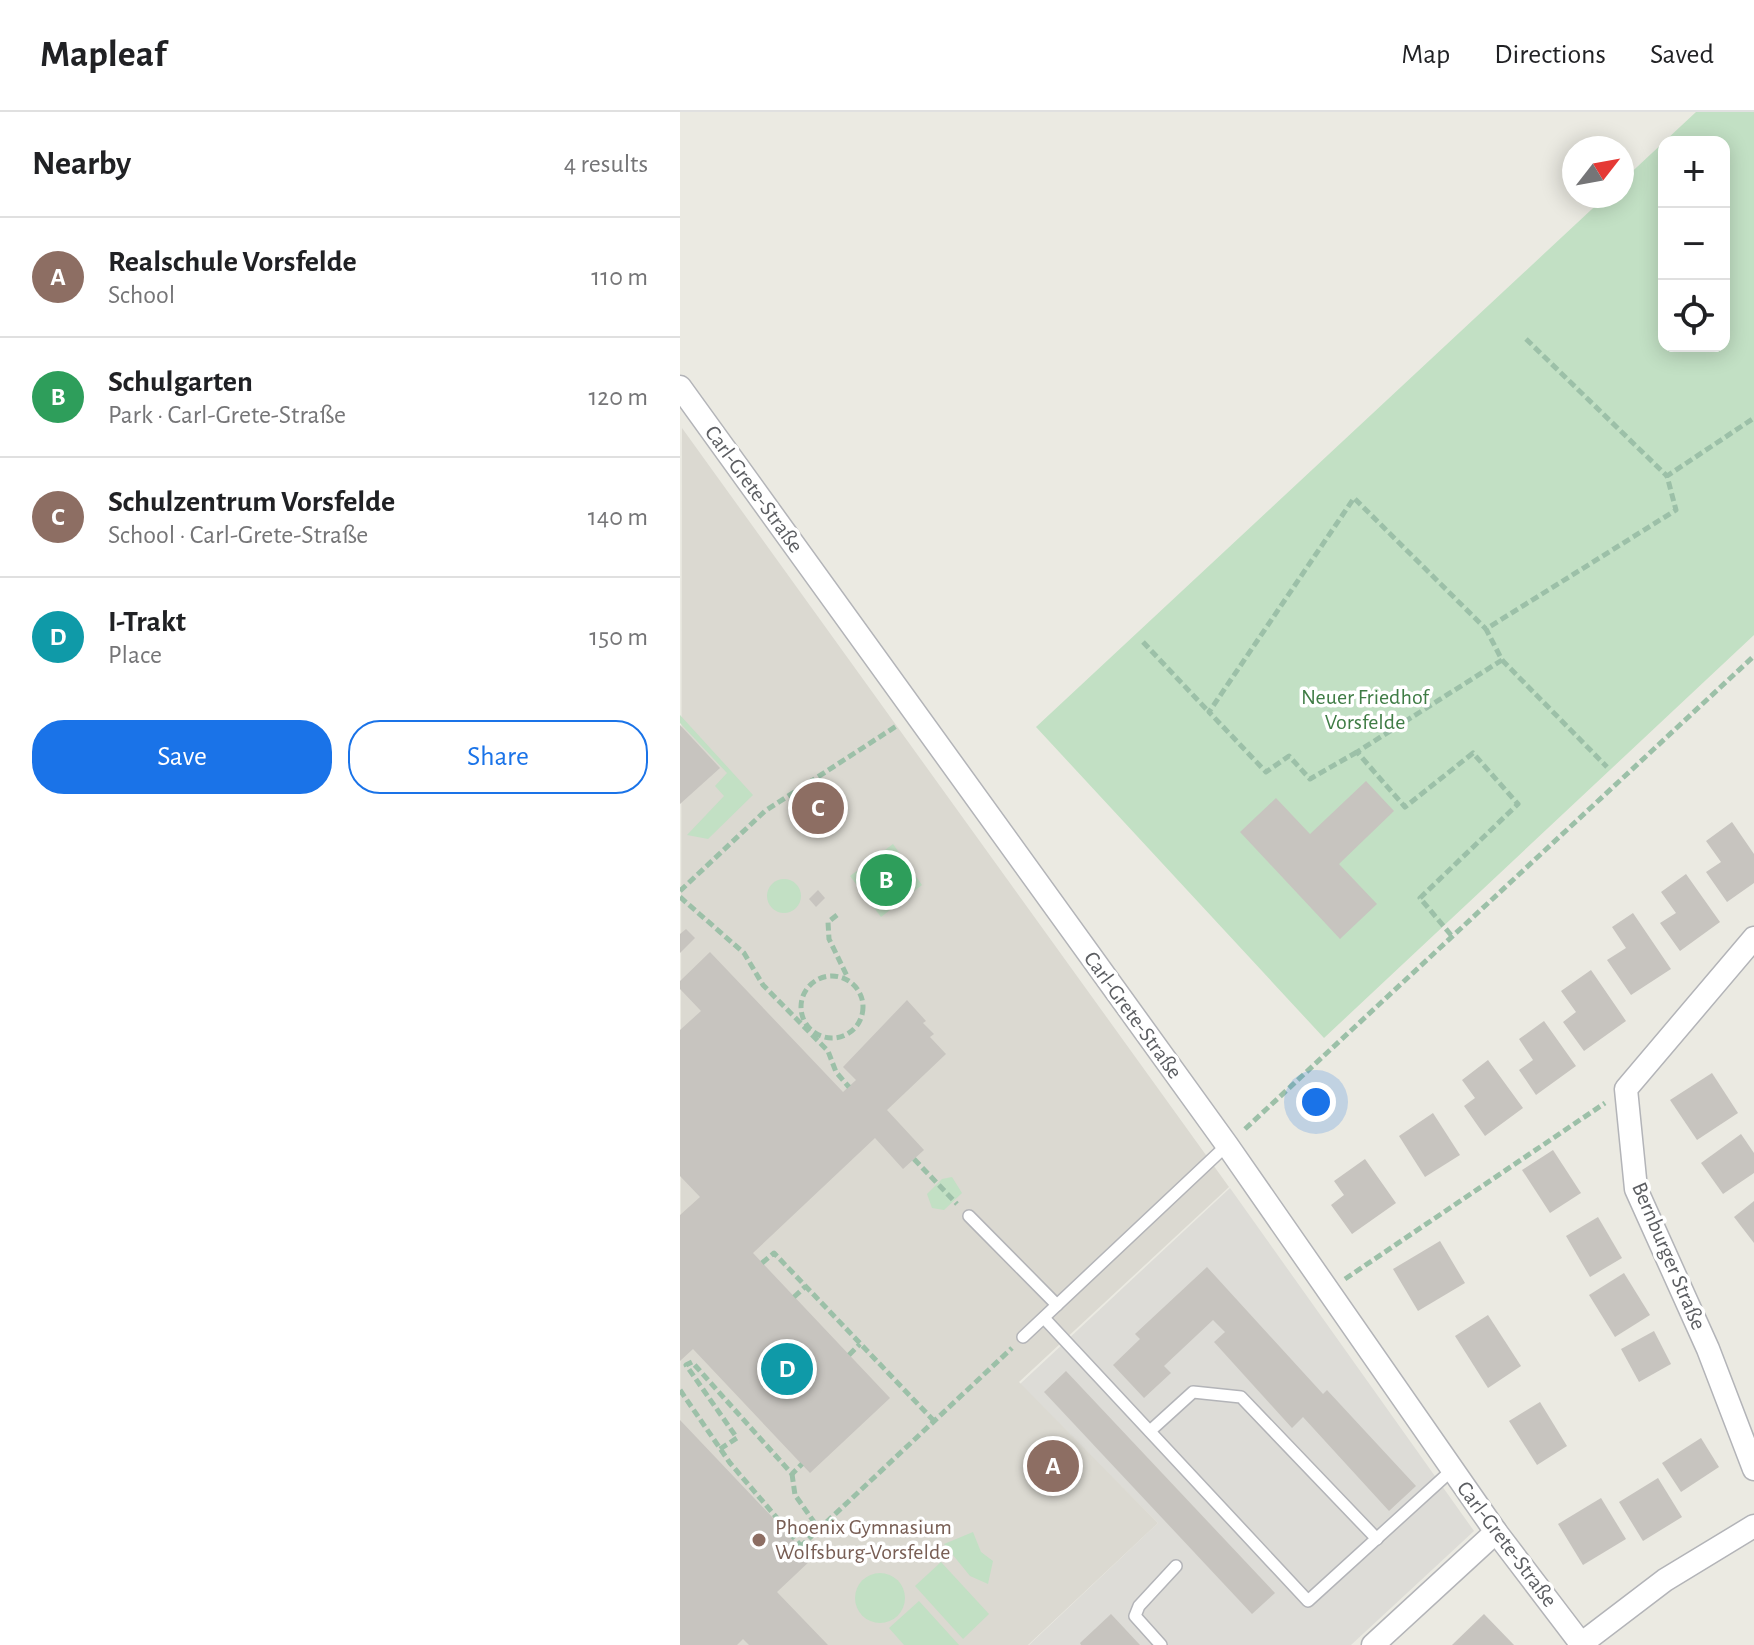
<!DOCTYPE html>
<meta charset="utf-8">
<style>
body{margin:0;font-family:"Alegreya Sans",sans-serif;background:#f2f2f2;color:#202124}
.controls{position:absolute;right:24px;top:24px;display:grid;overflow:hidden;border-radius:16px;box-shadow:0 4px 20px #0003}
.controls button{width:72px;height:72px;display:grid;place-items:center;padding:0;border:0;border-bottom:2px solid #e0e0e0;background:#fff;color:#202124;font:40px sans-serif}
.compass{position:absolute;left:882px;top:24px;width:72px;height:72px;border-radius:50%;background:#fff;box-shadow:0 4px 20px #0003;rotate:59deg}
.you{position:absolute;left:636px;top:990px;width:28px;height:28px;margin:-20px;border:6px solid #fff;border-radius:50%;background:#1a73e8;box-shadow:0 0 0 12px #1a73e833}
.badge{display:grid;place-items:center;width:52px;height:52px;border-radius:50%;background:#1a73e8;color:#fff;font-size:26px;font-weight:700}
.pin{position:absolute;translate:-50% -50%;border:4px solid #fff;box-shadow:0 2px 8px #0006}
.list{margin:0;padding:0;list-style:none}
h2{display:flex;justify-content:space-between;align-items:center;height:104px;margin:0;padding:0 32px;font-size:34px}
h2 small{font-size:26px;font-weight:400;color:#757577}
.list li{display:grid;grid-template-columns:52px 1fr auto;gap:24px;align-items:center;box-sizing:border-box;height:120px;padding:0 32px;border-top:2px solid #e0e0e0}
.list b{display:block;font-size:30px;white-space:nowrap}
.list p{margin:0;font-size:26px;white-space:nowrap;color:#757577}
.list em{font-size:26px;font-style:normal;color:#757577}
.actions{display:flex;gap:16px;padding:24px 32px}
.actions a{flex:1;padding:18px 0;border:2px solid #1a73e8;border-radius:32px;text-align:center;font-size:28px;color:#1a73e8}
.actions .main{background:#1a73e8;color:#fff}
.icon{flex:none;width:44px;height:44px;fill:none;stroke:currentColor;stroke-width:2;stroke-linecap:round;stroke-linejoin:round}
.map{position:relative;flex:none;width:1074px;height:1533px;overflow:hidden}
header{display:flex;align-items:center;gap:48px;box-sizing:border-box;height:112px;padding:0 40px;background:#fff;border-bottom:2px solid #e0e0e0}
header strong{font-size:38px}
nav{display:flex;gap:44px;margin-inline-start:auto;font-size:28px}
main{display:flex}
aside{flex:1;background:#fff}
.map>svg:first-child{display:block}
.industrial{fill:#dddcd7}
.education{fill:#dbd9d1}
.green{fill:#c2e0c4;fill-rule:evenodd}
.building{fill:#c7c4bf}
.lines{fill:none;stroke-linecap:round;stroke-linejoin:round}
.service-casing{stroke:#b3b4b8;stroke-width:14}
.minor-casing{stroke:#b3b4b8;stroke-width:25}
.path{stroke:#9cc0a8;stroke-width:5;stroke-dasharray:8 4;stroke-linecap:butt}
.service{stroke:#fff;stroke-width:11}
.minor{stroke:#fff;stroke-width:22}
.education-dot{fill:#8d6e63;stroke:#fff;stroke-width:3}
.labels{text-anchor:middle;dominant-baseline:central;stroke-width:7;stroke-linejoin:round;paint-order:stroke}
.street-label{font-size:22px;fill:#5b5d61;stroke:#fff}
.park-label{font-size:22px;fill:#3f7c45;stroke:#fff}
.education-label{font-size:22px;fill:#785e54;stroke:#fff;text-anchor:start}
</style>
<header>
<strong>Mapleaf</strong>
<nav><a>Map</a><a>Directions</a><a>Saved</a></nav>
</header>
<main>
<aside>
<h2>Nearby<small>4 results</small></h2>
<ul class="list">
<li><span class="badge" style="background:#8d6e63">A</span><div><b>Realschule Vorsfelde</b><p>School</p></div><em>110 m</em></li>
<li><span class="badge" style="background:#2e9e5b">B</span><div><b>Schulgarten</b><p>Park · Carl-Grete-Straße</p></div><em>120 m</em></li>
<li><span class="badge" style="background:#8d6e63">C</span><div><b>Schulzentrum Vorsfelde</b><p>School · Carl-Grete-Straße</p></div><em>140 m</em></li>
<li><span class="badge" style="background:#0f9aa8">D</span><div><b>I-Trakt</b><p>Place</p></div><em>150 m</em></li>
</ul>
<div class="actions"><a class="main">Save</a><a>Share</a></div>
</aside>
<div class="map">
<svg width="1074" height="1533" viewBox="0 0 1074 1533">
<rect width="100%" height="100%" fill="#ebeae2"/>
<polygon class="industrial" points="550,1076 794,1419 671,1533 349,1533 478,1411 340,1272"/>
<polygon class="education" points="2,316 549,1075 339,1270 478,1411 348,1533 0,1533"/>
<g class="green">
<path d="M1016,0H1074V523L644,926L356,615L926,84H942V69ZM984,30H1044V234H984Z"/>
<polygon points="0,603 73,683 28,727 7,723 44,684 35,674 47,661 0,611"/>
<polygon points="213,732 242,773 201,805 170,764"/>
<circle cx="104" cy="784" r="17"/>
<polygon points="272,1065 282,1081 264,1098 252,1096 247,1082 262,1067"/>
<polygon points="293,1420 301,1440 313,1449 308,1472 290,1464 264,1432"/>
<polygon points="261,1450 309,1502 283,1527 235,1474"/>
<circle cx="200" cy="1486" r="25"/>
<polygon points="239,1489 279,1533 224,1533 209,1516"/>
</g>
<g class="building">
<polygon points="0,613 40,656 0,692"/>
<polygon points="686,669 714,699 659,752 697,792 660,827 560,720 596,686 630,722"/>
<polygon points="1052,710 1074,742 1074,771 1047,790 1026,760 1041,750 1026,729"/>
<polygon points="1006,762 1040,810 1000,839 980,811 996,801 981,780"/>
<polygon points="138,778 145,786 136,795 129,787"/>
<polygon points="953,801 991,857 951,883 927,848 946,836 932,815"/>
<polygon points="6,817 15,826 0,841 0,822"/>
<polygon points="30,840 163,980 176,968 163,955 227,888 246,909 243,911 254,922 250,925 266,942 207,998 244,1038 223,1057 195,1026 73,1141 210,1286 130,1361 13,1237 0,1249 0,1103 20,1085 0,1064 0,918 21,899 0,877 0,869"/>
<polygon points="911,858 946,909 904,939 883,910 896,900 881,879"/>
<polygon points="864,909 896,954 856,983 839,958 853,948 839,927"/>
<polygon points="808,948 843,996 805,1024 784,994 795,986 782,968"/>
<polygon points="1032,961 1058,1001 1017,1028 990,988"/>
<polygon points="753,1001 780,1043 745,1065 719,1024"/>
<polygon points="1061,1022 1074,1041 1074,1061 1043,1082 1021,1051"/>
<polygon points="873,1038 901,1081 870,1101 842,1058"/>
<polygon points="685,1047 716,1091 672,1122 651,1093 664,1083 654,1069"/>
<polygon points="1074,1089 1074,1131 1054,1105"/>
<polygon points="918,1105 942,1146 910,1165 886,1124"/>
<polygon points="760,1129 785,1171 738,1199 713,1157"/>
<polygon points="527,1155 643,1282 647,1278 736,1374 709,1399 623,1305 612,1316 534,1230 545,1220 533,1208 484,1254 491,1261 464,1286 433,1253 460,1227 455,1222"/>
<polygon points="944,1161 970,1203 935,1225 909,1183"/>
<polygon points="808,1203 841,1254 808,1276 775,1224"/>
<polygon points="974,1219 991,1252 959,1270 941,1237"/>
<polygon points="386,1259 595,1481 572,1502 364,1280"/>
<polygon points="860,1290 887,1334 857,1353 829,1309"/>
<polygon points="0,1308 132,1447 97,1480 148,1533 69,1533 63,1527 57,1533 0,1533"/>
<polygon points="1021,1326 1039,1355 1001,1380 982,1351"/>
<polygon points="978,1366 1002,1405 963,1429 939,1390"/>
<polygon points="921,1386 946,1427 903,1453 878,1412"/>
<polygon points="431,1502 460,1533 401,1533 400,1531"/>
<polygon points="804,1502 834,1533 772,1533"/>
</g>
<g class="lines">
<g class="service-casing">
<g id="service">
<polyline points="289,1104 377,1193"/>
<polyline points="364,1206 628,1489 772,1358"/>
<polyline points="343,1225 547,1033"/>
<polyline points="470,1319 513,1280 561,1285 697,1427"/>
<polyline points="481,1533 455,1504 459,1494 496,1454"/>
</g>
</g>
<g class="minor-casing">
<g id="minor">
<polyline points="0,275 547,1033 816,1420 902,1533"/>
<polyline points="1074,826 946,977 956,1077 1028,1237 1074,1357"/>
<polyline points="901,1532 985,1468 1074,1414"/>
<polyline points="693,1533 816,1420"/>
</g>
</g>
<g class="path">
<polyline points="846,227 987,364"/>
<polyline points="463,530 529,600"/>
<polyline points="822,548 927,655"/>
<polyline points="677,640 630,667 609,644 586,660 529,600 674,386 806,517"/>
<polyline points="0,779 85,699 218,613"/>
<polyline points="0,785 64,841 83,873 148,939 156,960 169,975"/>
<polyline points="157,803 148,810 149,827 168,866"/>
<polyline points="771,823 740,786 838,692 793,641 725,695 677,640 822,548 806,517 996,398 987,364 1074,306"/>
<circle cx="152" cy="895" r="31"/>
<polyline points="565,1017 1074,544"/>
<polyline points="234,1047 277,1092"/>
<polyline points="82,1151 94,1141 254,1309"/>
<polyline points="665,1167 925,991"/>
<polyline points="114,1185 126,1174"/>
<polyline points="169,1243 180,1232"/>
<polyline points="0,1278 50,1351 121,1434"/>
<polyline points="40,1337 57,1326 6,1253 12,1250 112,1362 122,1352"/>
<polyline points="112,1362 115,1383 139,1417"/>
<polyline points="120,1435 332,1236"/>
</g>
<use href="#service" class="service"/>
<use href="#minor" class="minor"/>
</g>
<circle class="education-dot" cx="79" cy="1428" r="8"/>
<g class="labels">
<g class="street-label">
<text transform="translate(74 377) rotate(54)">Carl-Grete-Straße</text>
<text transform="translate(453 903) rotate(54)">Carl-Grete-Straße</text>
<text transform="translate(989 1144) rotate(67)">Bernburger Straße</text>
<text transform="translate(827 1432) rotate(53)">Carl-Grete-Straße</text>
</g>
<g class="park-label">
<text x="685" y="585">Neuer Friedhof<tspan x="685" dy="25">Vorsfelde</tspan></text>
</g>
<g class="education-label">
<text x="95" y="1415">Phoenix Gymnasium<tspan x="95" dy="25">Wolfsburg-Vorsfelde</tspan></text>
</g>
</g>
</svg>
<div class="controls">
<button>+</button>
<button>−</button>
<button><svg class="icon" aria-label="locate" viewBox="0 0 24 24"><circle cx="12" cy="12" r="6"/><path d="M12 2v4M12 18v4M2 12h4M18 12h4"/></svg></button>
</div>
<svg class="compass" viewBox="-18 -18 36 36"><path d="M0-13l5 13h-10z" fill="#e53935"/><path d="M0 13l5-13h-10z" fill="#757577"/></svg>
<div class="you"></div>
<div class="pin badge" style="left:373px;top:1354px;background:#8d6e63">A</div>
<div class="pin badge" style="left:206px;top:768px;background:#2e9e5b">B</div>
<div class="pin badge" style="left:138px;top:696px;background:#8d6e63">C</div>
<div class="pin badge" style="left:107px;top:1257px;background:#0f9aa8">D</div>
</div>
</main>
